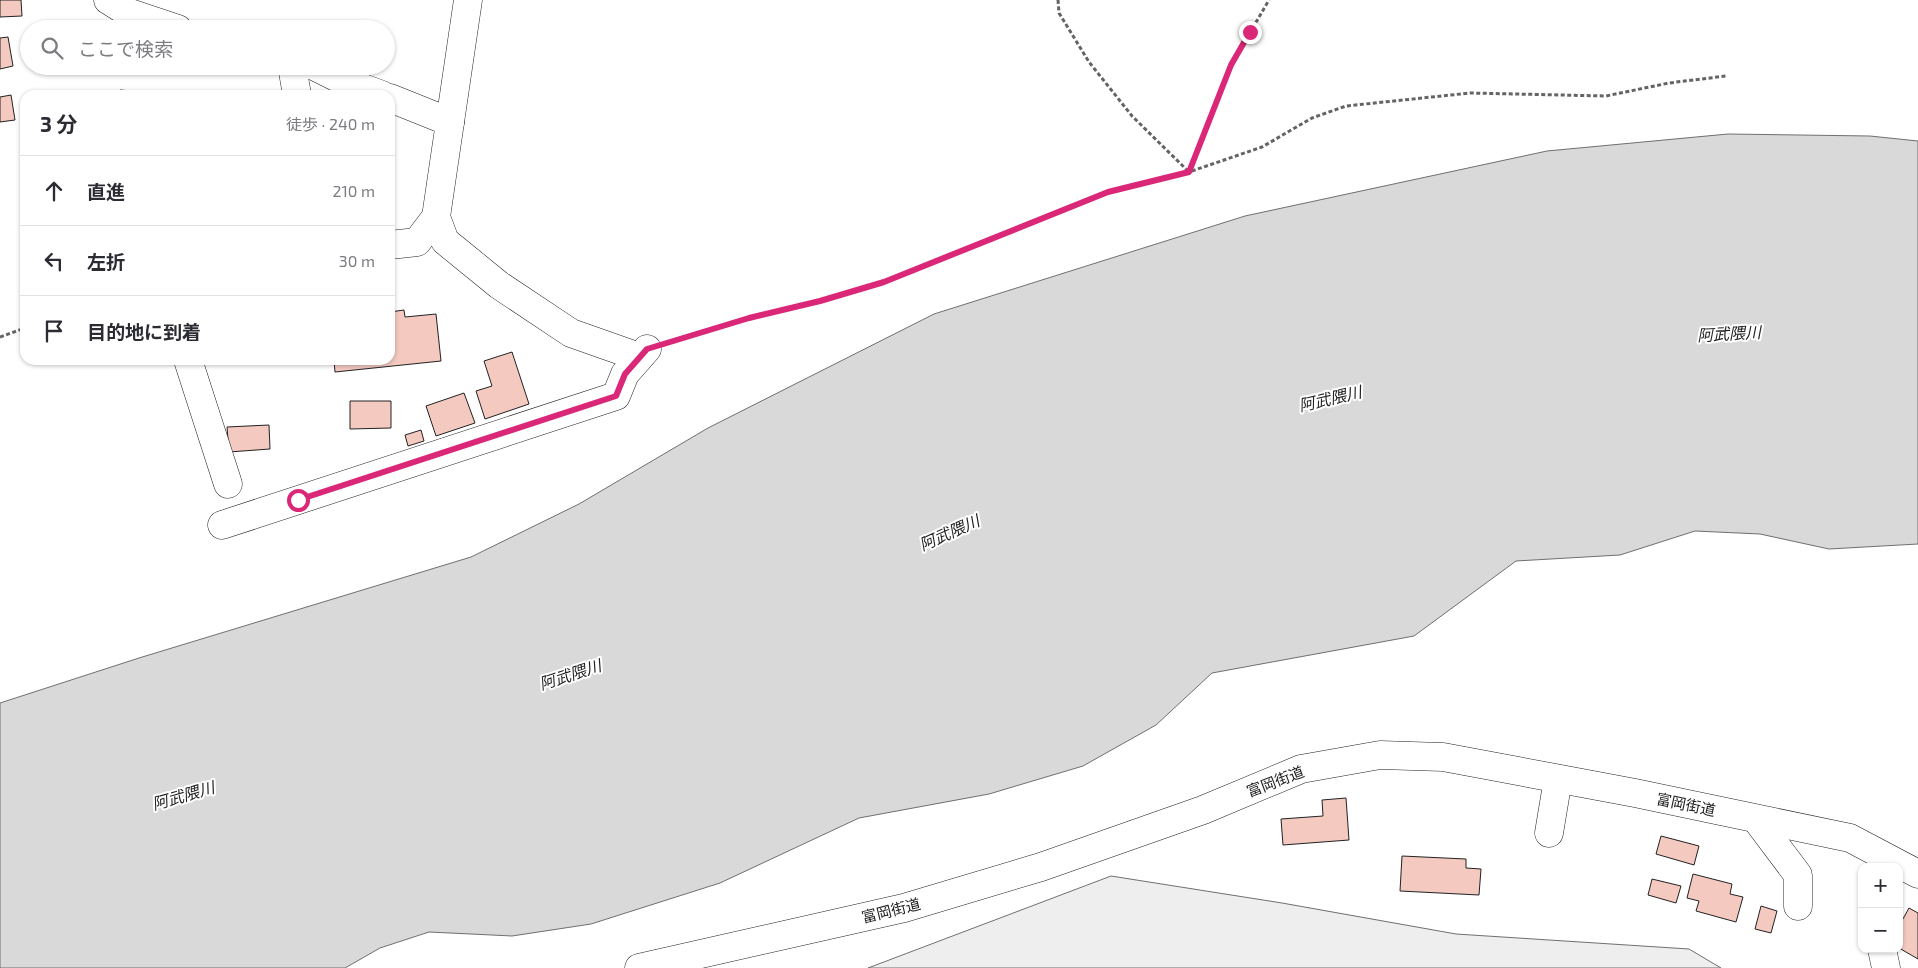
<!DOCTYPE html>
<html lang="ja">
<meta charset="utf-8">
<style>
body{margin:0;font-family:"Exo 2","Noto Sans JP",sans-serif;background:#f2f2f3;color:#2b2b33}
.controls{position:absolute;right:15px;bottom:15px;display:grid;overflow:hidden;border-radius:10px;box-shadow:0 1px 4px #0004}
.controls button{width:45px;height:45px;display:grid;place-items:center;padding:0;border:0;border-bottom:1px solid #e1e1e2;background:#fff;color:#2b2b33;font:25px sans-serif}
.stop{position:absolute;width:15px;height:15px;margin:-11px;border:4px solid #db2777;border-radius:50%;background:#fff}
.stop.end{background:#db2777;border-color:#fff;box-shadow:0 1px 5px #0008}
.list{margin:0;padding:0;list-style:none}
h2{display:flex;justify-content:space-between;align-items:center;height:65px;margin:0;padding:0 20px;font-size:21px}
h2 small{font-size:16px;font-weight:400;color:#7c7c81}
.list li{display:grid;grid-template-columns:32px 1fr auto;gap:15px;align-items:center;box-sizing:border-box;height:70px;padding:0 20px;border-top:1px solid #e1e1e2}
.list b{display:block;font-size:19px;white-space:nowrap}
.list em{font-size:16px;font-style:normal;color:#7c7c81}
.icon{flex:none;width:28px;height:28px;fill:none;stroke:currentColor;stroke-width:2;stroke-linecap:round;stroke-linejoin:round}
.map{position:relative;flex:none;width:1918px;height:968px;overflow:hidden}
.search{position:absolute;background:#fff;box-shadow:0 1px 4px #0004;left:20px;top:20px;width:375px;height:55px;display:flex;align-items:center;gap:12px;box-sizing:border-box;padding:0 18px;border-radius:28px;color:#7c7c81;font-size:19px}
.panel{position:absolute;background:#fff;box-shadow:0 1px 4px #0004;left:20px;top:90px;width:375px;height:275px;border-radius:15px}
.map>svg:first-child{display:block}
.green{fill:#eee;stroke:#6f6f6f}
.water{fill:#d9d9d9;stroke:#6f6f6f}
.building{fill:#f3c9c0;stroke:#222}
.lines{fill:none;stroke-linecap:round;stroke-linejoin:round}
.minor-casing{stroke:#222;stroke-width:29}
.tertiary-casing{stroke:#222;stroke-width:29}
.path{stroke:#646464;stroke-width:3;stroke-dasharray:4 2.5;stroke-linecap:butt}
.minor{stroke:#fff;stroke-width:28}
.tertiary{stroke:#fff;stroke-width:28}
.route{stroke:#db2777;stroke-width:6}
.labels{text-anchor:middle;dominant-baseline:central;stroke-width:4;stroke-linejoin:round;paint-order:stroke}
.street-label{font-size:15px;fill:#222;stroke:#fff}
.water-label{font-size:16px;font-style:italic;fill:#222;stroke:#fff}
</style>
<div class="map">
<svg width="1918" height="968" viewBox="0 0 1918 968">
<rect width="100%" height="100%" fill="#fff"/>
<polygon class="green" points="1111,876 1282,903 1456,934 1689,949 1721,968 868,968"/>
<polygon class="water" points="1728,134 1870,136 1918,141 1918,544 1829,549 1760,534 1695,531 1620,555 1516,561 1414,636 1212,673 1156,725 1083,766 989,794 859,818 720,883 591,924 512,936 429,932 380,948 345,968 0,968 0,703 139,658 471,557 579,504 708,428 934,314 1245,216 1547,151"/>
<g class="building">
<polygon points="0,0 21,0 22,16 0,17"/>
<polygon points="8,37 13,66 0,69 0,38"/>
<polygon points="120,90 179,95 120,95"/>
<polygon points="11,95 15,120 0,122 0,97"/>
<polygon points="404,310 405,317 436,314 441,361 335,372 334,360 390,360 390,312"/>
<polygon points="512,352 529,404 485,419 476,391 492,386 484,361"/>
<polygon points="464,393 475,423 436,436 426,406"/>
<polygon points="350,401 391,401 391,428 350,429"/>
<polygon points="269,425 270,449 229,452 227,427"/>
<polygon points="421,430 424,441 408,446 405,435"/>
<polygon points="1346,798 1349,840 1283,845 1281,819 1323,816 1322,800"/>
<polygon points="1661,836 1699,846 1694,865 1656,854"/>
<polygon points="1402,856 1466,859 1466,868 1481,869 1479,895 1400,891"/>
<polygon points="1693,874 1732,884 1730,894 1743,897 1736,922 1696,911 1699,901 1687,898"/>
<polygon points="1652,879 1681,886 1676,903 1648,895"/>
<polygon points="1761,906 1777,911 1771,933 1755,929"/>
<polygon points="1909,908 1918,913 1918,959 1899,948 1899,926"/>
</g>
<g class="lines">
<g class="minor-casing">
<g id="minor">
<polyline points="108,0 127,12 178,29"/>
<polyline points="468,0 436,217 445,241 499,285 571,333 639,357"/>
<polyline points="292,66 297,95"/>
<polyline points="314,66 344,81 382,95"/>
<polyline points="390,98 450,122"/>
<polyline points="390,245 417,242 436,217"/>
<polyline points="188,360 228,484"/>
<polyline points="222,525 616,396 625,374 647,349"/>
<polyline points="1756,819 1798,875 1798,906"/>
<polyline points="1549,833 1558,779"/>
<polyline points="1882,949 1886,968"/>
</g>
</g>
<g class="tertiary-casing">
<polyline id="tertiary" points="639,968 904,908 1041,867 1203,810 1301,769 1380,755 1443,757 1635,793 1850,838 1918,874"/>
</g>
<g class="path">
<polyline points="1058,0 1059,13 1089,62 1132,116 1189,172 1231,65 1269,0"/>
<polyline points="0,337 25,328"/>
<polyline points="674,341 749,318 820,301 884,282 1108,192 1189,172 1262,147 1312,118 1346,106 1470,93 1606,96 1669,83 1726,76"/>
</g>
<use href="#minor" class="minor"/>
<use href="#tertiary" class="tertiary"/>
</g>
<g class="lines">
<polyline class="route" points="298,500 616,396 625,374 647,349 749,318 820,301 884,282 1108,192 1189,172 1231,65 1250,32"/>
</g>
<g class="labels">
<g class="street-label">
<text transform="translate(1275 781) rotate(-21)">富岡街道</text>
<text transform="translate(1686 804) rotate(12)">富岡街道</text>
<text transform="translate(891 910) rotate(-14)">富岡街道</text>
</g>
<g class="water-label">
<text transform="translate(1729 333) rotate(-3)">阿武隈川</text>
<text transform="translate(1330 398) rotate(-13)">阿武隈川</text>
<text transform="translate(949 532) rotate(-24)">阿武隈川</text>
<text transform="translate(570 674) rotate(-18)">阿武隈川</text>
<text transform="translate(183 795) rotate(-16)">阿武隈川</text>
</g>
</g>
</svg>
<div class="controls">
<button>+</button>
<button>−</button>
</div>
<div class="stop" style="left:298px;top:500px"></div>
<div class="stop end" style="left:1250px;top:32px"></div>
<div class="search"><svg class="icon" aria-label="search" viewBox="0 0 24 24"><circle cx="10" cy="10" r="6"/><path d="M15 15l6 6"/></svg>ここで検索</div>
<section class="panel">
<h2>3 分<small>徒歩 · 240 m</small></h2>
<ul class="list">
<li><svg class="icon" aria-label="ahead" viewBox="0 0 24 24"><path d="M12 20V5M6 11l6-6 6 6"/></svg><div><b>直進</b></div><em>210 m</em></li>
<li><svg class="icon" aria-label="left" viewBox="0 0 24 24"><path d="M17 20v-9H6M10 6l-5 5 5 5"/></svg><div><b>左折</b></div><em>30 m</em></li>
<li><svg class="icon" aria-label="arrive" viewBox="0 0 24 24"><path d="M6 21V4h12l-3 4 3 4H6"/></svg><div><b>目的地に到着</b></div></li>
</ul>
</section>
</div>
